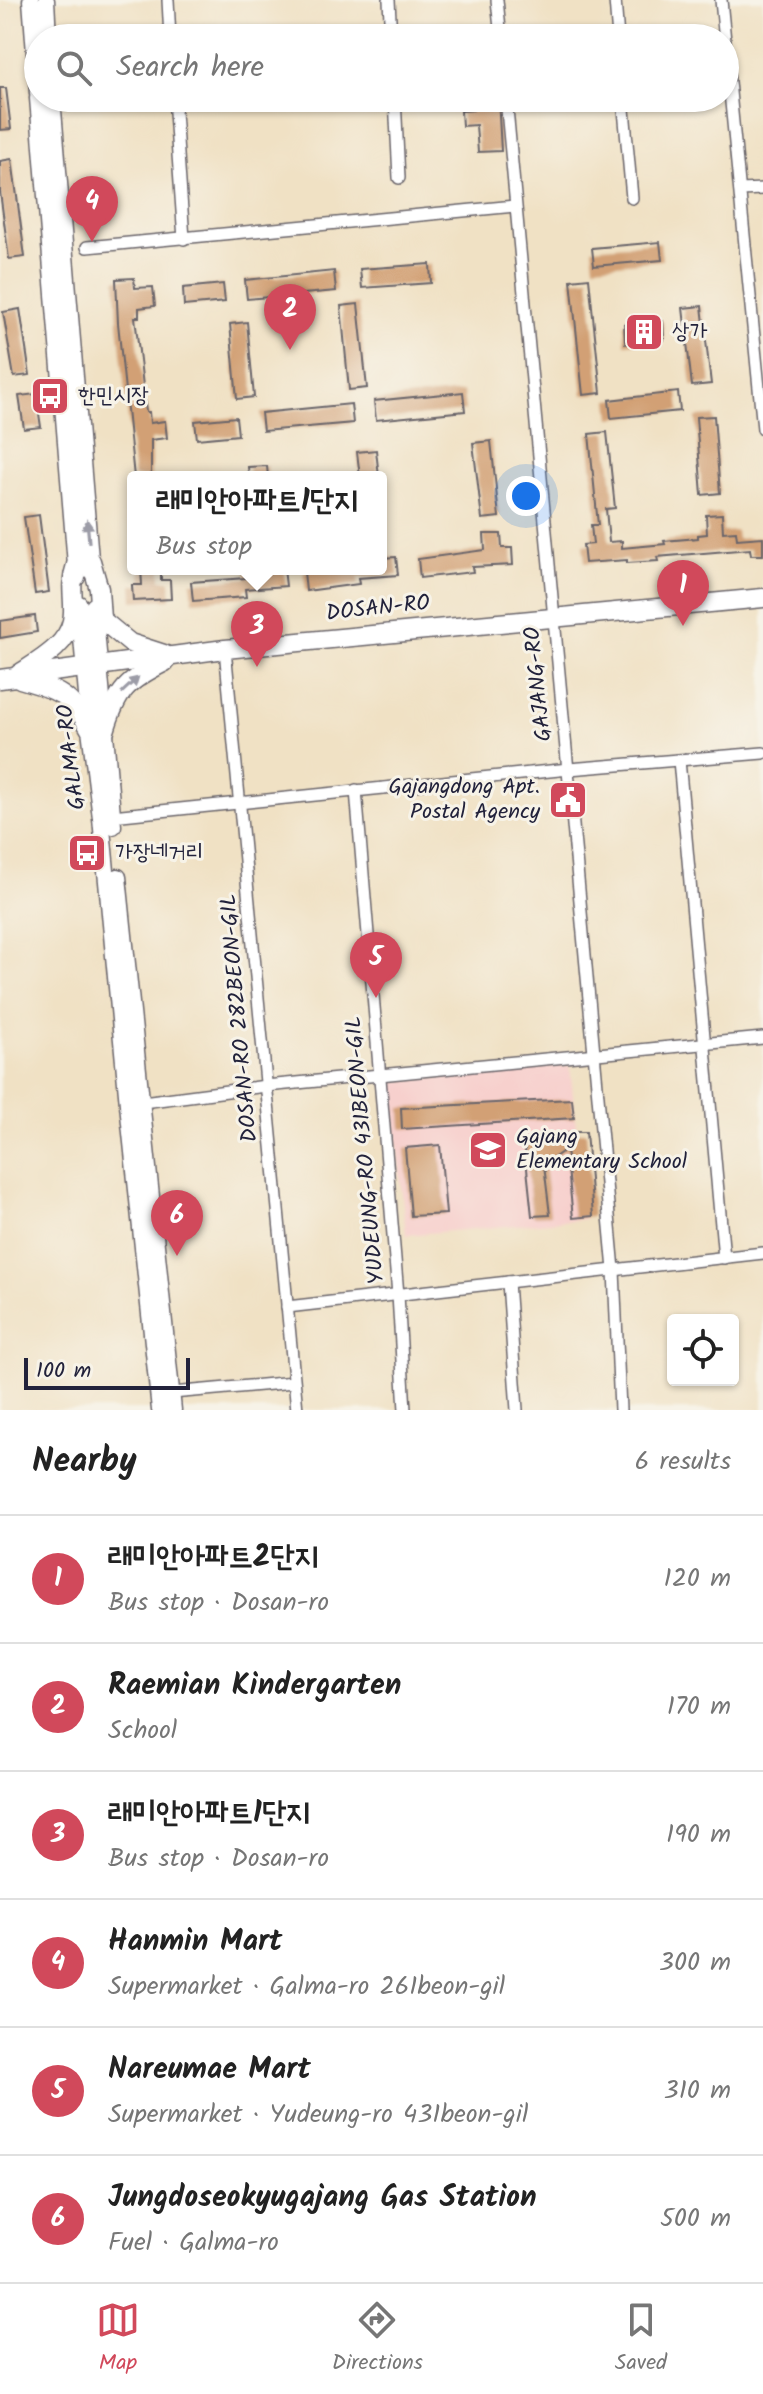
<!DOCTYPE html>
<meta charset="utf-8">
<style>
body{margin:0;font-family:Kalam,"Poor Story",sans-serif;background:#f6f6f6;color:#222}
.controls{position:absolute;right:24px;bottom:24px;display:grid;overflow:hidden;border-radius:8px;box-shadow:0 2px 6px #0004}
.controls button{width:72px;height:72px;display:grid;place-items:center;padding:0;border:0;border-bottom:2px solid #e0e0e0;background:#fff;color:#222;font:40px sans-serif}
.scale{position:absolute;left:24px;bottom:20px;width:166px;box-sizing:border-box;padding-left:8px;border:4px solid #22223b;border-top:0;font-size:22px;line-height:28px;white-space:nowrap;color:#22223b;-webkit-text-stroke:6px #f7f3e8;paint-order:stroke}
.you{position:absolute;left:526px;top:496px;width:28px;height:28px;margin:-20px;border:6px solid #fff;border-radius:50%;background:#1a73e8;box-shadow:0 0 0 12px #1a73e833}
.badge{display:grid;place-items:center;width:52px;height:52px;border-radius:50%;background:#d1495b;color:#fff;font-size:26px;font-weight:700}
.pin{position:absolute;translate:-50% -66px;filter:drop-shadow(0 2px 4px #0008)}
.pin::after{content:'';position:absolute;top:42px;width:28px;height:24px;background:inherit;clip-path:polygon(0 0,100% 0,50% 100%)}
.popup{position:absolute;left:127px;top:471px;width:260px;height:104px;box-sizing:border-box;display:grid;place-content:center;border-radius:8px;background:#fff;filter:drop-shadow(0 2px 6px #0005);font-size:26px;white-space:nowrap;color:#767676}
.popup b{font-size:30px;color:#222}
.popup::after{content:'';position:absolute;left:50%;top:100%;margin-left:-16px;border:16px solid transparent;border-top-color:#fff}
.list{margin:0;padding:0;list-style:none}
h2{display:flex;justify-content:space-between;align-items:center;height:104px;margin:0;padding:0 32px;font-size:34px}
h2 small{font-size:26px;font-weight:400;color:#767676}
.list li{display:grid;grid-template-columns:52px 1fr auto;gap:24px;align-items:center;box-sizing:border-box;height:128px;padding:0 32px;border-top:2px solid #e0e0e0}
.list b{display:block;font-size:30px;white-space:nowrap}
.list p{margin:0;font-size:26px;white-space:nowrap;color:#767676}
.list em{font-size:26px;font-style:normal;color:#767676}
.icon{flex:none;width:44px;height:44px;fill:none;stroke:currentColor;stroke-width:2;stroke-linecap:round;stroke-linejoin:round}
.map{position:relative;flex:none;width:763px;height:1410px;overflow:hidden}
.search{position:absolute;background:#fff;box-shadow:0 2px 6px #0004;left:24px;right:24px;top:24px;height:88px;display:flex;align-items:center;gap:20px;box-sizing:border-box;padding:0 28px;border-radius:44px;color:#767676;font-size:30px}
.sheet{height:872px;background:#fff}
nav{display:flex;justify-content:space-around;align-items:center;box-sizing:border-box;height:112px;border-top:2px solid #e0e0e0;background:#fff;font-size:22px;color:#767676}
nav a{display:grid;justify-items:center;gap:4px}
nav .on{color:#d1495b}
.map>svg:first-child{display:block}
.built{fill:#f7d0cd}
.building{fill:#d2a074}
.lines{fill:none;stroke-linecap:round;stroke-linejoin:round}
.street-casing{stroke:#6a656b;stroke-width:14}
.secondary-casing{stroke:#6a656b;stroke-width:19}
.primary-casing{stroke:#6a656b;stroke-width:21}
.street{stroke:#fff;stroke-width:11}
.secondary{stroke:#fff;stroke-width:16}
.primary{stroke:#fff;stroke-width:18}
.oneway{fill:#9c9ca7}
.labels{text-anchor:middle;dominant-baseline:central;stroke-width:6;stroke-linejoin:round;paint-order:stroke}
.poi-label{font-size:22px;fill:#22223b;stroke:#f7f3e8;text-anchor:start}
.street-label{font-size:22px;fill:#22223b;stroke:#f7f3e8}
</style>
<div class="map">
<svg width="763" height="1410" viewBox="0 0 763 1410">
<rect width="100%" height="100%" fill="#f7f3e8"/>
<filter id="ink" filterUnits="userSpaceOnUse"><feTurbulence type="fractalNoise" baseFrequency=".0125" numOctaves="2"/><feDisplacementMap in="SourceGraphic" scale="16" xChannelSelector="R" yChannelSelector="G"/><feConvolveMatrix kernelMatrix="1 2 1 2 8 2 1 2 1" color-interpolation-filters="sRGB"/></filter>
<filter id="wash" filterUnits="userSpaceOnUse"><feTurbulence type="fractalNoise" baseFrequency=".006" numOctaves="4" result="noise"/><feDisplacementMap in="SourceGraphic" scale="32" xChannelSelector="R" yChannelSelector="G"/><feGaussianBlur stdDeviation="1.8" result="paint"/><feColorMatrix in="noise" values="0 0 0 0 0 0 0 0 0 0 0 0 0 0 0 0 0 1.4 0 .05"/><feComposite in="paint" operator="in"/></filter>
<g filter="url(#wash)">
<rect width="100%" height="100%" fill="#f0e1c4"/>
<polygon class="built" points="570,1065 585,1219 406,1235 391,1082"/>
<g id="blocks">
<g class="building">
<polygon points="491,27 492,38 462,38 461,30"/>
<polygon points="0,88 6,88 11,129 0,130"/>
<polygon points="472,98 498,98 501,151 478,152 476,125 462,126 461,111 473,110"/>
<polygon points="12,159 25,257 9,259 0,192 0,161"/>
<polygon points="660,242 662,260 594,266 592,248"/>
<polygon points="430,264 431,283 362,288 360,269"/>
<polygon points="334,271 336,291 247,299 245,280"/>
<polygon points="134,278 135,288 153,287 155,306 139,308 139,317 135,317 146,412 149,412 150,423 165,421 167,438 151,440 151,477 134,477 118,323 116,279"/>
<polygon points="589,278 601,393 583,395 571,280"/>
<polygon points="223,284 225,302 184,306 183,288"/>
<polygon points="358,304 367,388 349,390 341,306"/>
<polygon points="702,306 711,384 692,386 683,308"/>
<polygon points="20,309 30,375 14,377 3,312"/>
<polygon points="663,321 664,340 625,344 624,324"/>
<polygon points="247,322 254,397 237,399 230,324"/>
<polygon points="463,392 465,411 376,420 374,401"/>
<polygon points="678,392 680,411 611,418 609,400"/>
<polygon points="36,394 41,427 24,429 19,396"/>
<polygon points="351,404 353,423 263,431 261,413"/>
<polygon points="714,416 720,493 702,495 696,417"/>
<polygon points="236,417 238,435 197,439 195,421"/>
<polygon points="607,432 615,508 606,509 609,542 622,541 622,548 665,544 664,541 698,538 698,535 707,534 706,515 722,514 723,532 736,531 737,539 763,537 763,555 751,555 750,549 657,557 658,561 627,563 627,560 585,563 583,545 593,544 591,525 598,525 589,434"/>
<polygon points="491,441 499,517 482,519 473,443"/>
<polygon points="376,450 379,477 360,477 357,452"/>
<polygon points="267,466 268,477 249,477 248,467"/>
<polygon points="39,515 49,592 35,594 24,517"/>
<polygon points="484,534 501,534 502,548 512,548 513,565 472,567 473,572 420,578 418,559 485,550"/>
<polygon points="396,557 398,575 358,578 359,584 306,591 304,572 330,569 381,569 381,558"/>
<polygon points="141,569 161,569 161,580 170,580 171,599 133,601 132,585 142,585"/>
<polygon points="256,569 284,569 286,586 245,589 246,597 193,601 191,582 246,578 246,572"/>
<polygon points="35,616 37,632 0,638 0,621"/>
<polygon points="572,1099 574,1118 402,1129 401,1108"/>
<polygon points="576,1132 586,1132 593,1216 573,1218 566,1149 544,1165 550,1215 532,1216 524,1140"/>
<polygon points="440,1145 446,1214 411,1216 405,1148"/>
</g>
</g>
</g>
<g filter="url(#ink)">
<use href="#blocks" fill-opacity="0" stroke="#6a656b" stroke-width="2"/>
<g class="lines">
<g class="street-casing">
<g id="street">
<polyline points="168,0 170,38"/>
<polyline points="389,0 391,38"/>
<polyline points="497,0 501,38"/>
<polyline points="615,0 618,38"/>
<polyline points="721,0 763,429"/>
<polyline points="174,98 184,239"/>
<polyline points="395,98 399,178"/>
<polyline points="506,98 614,1270 620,1410"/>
<polyline points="623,98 632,198"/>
<polyline points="740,190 763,189"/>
<polyline points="87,247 515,206"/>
<polyline points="225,649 297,1410"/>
<polyline points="679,760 724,1258"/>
<polyline points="356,790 398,1295 405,1410"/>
<polyline points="112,816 569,769 763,753"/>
<polyline points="135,1103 266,1086 763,1038"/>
<polyline points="508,1282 517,1410"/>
<polyline points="287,1307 763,1253"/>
<polyline points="172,1393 294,1382"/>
</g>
</g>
<g class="secondary-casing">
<g id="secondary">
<polyline points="31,0 38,93"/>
<polyline points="46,0 48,38"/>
<polyline points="38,98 77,577"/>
<polyline points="52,98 91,571"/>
<polyline points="79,604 90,729 101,818 128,1104 160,1410"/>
<polyline points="94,606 113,826"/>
<polyline points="118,877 173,1410"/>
</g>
</g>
<g class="primary-casing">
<g id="primary">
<polyline points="91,561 99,589 101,619 130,643 164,654"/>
<path d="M19,674C38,661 67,646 72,621C76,602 68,588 76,565"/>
<polyline points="0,679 225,649 763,598"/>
<path d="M20,679C56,689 72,695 90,729"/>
<path d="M105,731C117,690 127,681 165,662"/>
</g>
</g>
<use href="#street" class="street"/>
<use href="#secondary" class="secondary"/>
<use href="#primary" class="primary"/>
</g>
<defs><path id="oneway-solid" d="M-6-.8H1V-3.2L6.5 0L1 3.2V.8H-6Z" transform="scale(2)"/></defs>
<g class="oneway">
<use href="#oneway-solid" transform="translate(88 531) rotate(-95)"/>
<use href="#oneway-solid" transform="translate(130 685) rotate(-43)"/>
</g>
</g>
<defs>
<g id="building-square" transform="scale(2)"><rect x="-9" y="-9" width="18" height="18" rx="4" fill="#d1495b" stroke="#f7f3e8"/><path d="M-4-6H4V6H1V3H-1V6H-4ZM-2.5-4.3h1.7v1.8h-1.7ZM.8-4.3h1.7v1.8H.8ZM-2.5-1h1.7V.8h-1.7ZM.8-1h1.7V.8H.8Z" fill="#fff"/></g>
<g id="bus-square" transform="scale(2)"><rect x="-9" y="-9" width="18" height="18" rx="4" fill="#d1495b" stroke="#f7f3e8"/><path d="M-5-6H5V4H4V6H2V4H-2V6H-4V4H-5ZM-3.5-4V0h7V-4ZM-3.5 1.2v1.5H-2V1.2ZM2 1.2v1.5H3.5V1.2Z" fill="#fff"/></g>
<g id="civic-square" transform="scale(2)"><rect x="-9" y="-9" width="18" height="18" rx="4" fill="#d1495b" stroke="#f7f3e8"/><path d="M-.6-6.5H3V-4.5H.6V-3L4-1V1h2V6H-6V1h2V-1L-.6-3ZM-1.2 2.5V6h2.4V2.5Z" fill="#fff"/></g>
<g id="school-square" transform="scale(2)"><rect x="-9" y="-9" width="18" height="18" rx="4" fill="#d1495b" stroke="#f7f3e8"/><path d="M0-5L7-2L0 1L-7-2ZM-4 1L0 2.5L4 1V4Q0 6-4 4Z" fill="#fff"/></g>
</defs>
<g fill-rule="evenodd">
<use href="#building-square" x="644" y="332"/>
<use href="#bus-square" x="50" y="396"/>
<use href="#civic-square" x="568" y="800"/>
<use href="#bus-square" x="87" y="853"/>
<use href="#school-square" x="488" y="1150"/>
</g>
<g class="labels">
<g class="poi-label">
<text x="672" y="332">상가</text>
<text x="78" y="396">한민시장</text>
<text x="540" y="787" text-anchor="end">Gajangdong Apt.<tspan x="540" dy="25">Postal Agency</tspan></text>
<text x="115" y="853">가장네거리</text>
<text x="516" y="1137">Gajang<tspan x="516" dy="25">Elementary School</tspan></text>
</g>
<g class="street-label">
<text transform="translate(378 609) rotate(-6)">DOSAN-RO</text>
<text transform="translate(539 684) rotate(-96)">GAJANG-RO</text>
<text transform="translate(72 757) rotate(-97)">GALMA-RO</text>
<text transform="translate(240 1018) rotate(-95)">DOSAN-RO 282BEON-GIL</text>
<text transform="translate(366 1150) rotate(-95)">YUDEUNG-RO 431BEON-GIL</text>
</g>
</g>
</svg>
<div class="controls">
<button><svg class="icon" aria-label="locate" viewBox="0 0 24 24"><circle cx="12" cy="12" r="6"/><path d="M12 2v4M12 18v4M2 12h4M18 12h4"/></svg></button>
</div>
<div class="scale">100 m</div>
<div class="you"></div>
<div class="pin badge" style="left:683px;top:626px">1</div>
<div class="pin badge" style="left:290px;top:350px">2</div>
<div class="pin badge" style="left:257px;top:667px">3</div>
<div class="popup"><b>래미안아파트1단지</b>Bus stop</div>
<div class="pin badge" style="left:92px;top:242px">4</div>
<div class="pin badge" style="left:376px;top:998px">5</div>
<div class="pin badge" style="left:177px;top:1256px">6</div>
<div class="search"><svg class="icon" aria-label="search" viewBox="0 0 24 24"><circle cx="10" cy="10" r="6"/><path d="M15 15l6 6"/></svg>Search here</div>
</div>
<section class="sheet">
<h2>Nearby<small>6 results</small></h2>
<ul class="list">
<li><span class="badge">1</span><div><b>래미안아파트2단지</b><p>Bus stop · Dosan-ro</p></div><em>120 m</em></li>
<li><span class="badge">2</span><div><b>Raemian Kindergarten</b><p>School</p></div><em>170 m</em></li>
<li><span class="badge">3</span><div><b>래미안아파트1단지</b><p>Bus stop · Dosan-ro</p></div><em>190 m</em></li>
<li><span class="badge">4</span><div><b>Hanmin Mart</b><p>Supermarket · Galma-ro 261beon-gil</p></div><em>300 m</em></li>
<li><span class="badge">5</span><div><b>Nareumae Mart</b><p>Supermarket · Yudeung-ro 431beon-gil</p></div><em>310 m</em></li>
<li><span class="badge">6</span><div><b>Jungdoseokyugajang Gas Station</b><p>Fuel · Galma-ro</p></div><em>500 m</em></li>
</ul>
</section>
<nav>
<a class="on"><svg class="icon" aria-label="map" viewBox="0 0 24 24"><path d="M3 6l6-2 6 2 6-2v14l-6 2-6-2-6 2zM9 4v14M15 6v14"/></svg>Map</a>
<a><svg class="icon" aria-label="directions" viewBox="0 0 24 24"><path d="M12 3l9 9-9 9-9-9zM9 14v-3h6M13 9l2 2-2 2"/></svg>Directions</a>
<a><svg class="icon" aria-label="saved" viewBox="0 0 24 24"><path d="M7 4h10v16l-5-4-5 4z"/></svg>Saved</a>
</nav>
